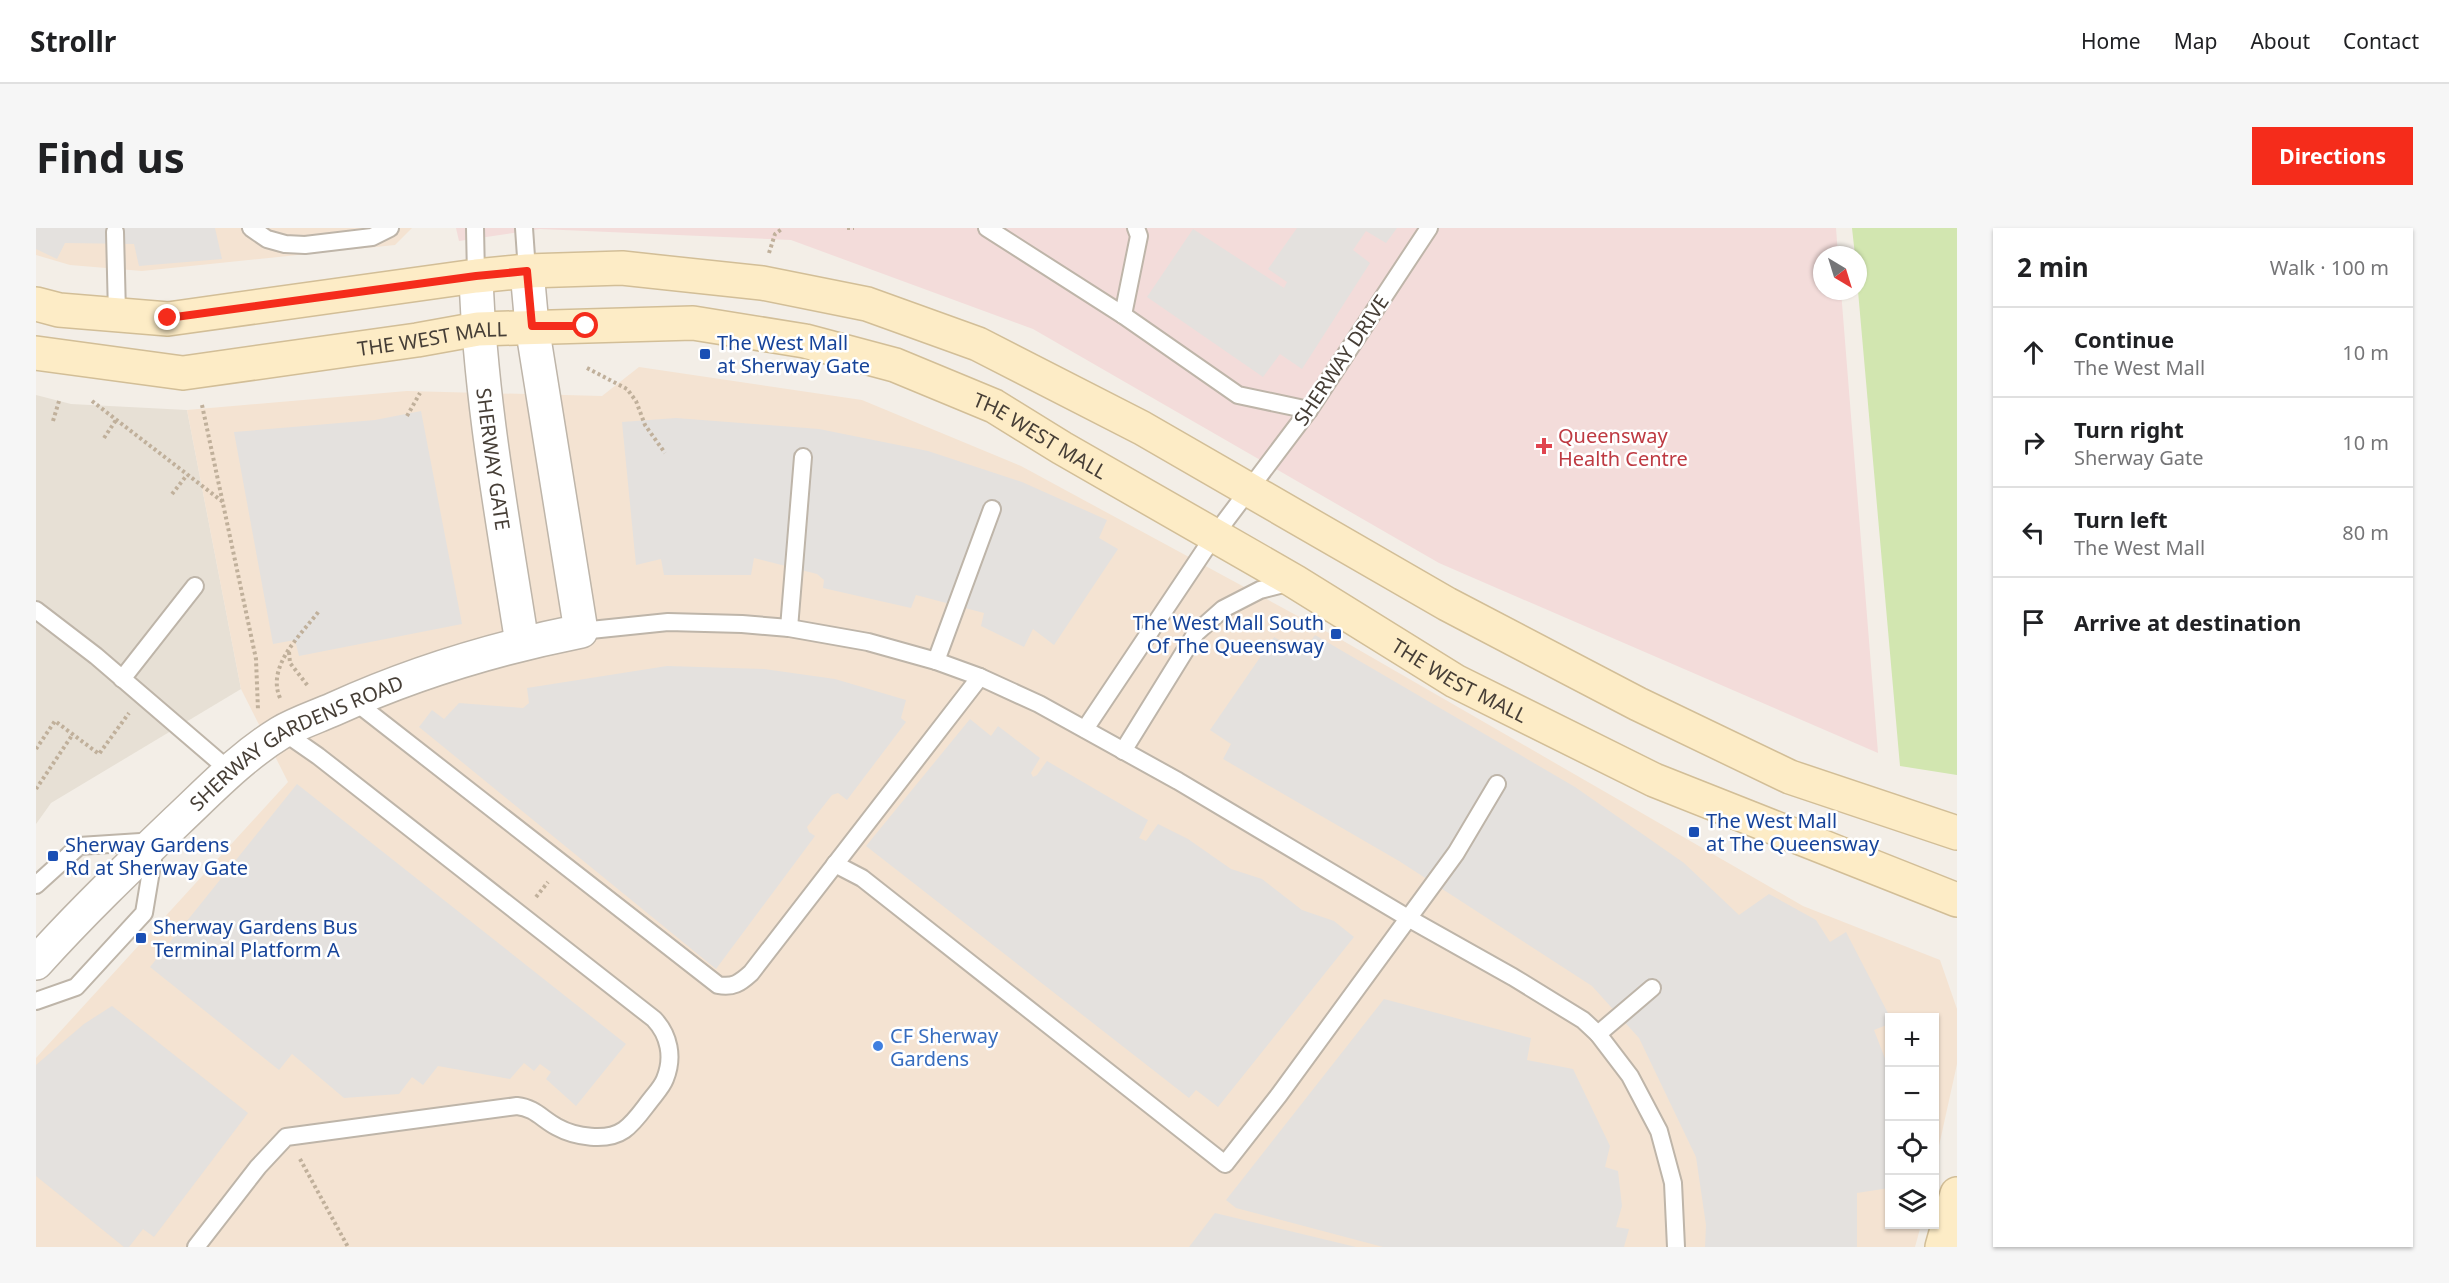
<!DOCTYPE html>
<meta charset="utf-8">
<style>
body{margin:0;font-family:"Noto Sans",sans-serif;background:#f6f6f6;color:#202124}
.controls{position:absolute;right:18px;bottom:18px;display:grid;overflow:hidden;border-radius:0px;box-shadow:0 2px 4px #0004}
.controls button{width:54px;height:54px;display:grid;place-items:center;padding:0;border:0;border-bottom:2px solid #e0e0e0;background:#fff;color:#202124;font:30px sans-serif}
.compass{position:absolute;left:1777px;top:18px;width:54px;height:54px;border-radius:50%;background:#fff;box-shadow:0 2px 4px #0004;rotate:142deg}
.stop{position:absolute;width:18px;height:18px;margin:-14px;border:4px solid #f52c1b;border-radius:50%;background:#fff}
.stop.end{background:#f52c1b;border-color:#fff;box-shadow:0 2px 6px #0008}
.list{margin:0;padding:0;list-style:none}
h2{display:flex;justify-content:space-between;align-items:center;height:78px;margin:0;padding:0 24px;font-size:26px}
h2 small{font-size:20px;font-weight:400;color:#757577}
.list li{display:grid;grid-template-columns:39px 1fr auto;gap:18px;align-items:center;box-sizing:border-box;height:90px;padding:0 24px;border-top:2px solid #e0e0e0}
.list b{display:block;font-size:22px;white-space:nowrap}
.list p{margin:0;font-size:20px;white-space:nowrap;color:#757577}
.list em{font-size:20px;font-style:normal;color:#757577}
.icon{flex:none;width:33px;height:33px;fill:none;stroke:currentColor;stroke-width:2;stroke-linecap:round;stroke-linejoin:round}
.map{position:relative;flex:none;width:1921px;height:1019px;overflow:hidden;border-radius:0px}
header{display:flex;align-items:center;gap:36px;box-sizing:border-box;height:84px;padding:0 30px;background:#fff;border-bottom:2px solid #e0e0e0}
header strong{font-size:28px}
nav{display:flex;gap:33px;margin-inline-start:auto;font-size:21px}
.intro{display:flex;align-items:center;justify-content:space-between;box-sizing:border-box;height:144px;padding:0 36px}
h1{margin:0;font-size:42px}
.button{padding:15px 27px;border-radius:0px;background:#f52c1b;color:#fff;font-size:21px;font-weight:700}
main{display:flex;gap:36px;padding:0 36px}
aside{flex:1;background:#fff;border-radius:0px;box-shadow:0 2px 4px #0004}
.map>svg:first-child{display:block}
.residential{fill:#e7e0d5}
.commercial{fill:#f4e3d2}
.medical{fill:#f3dcda}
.green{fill:#d2e6b0}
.parking{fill:#e4e1de}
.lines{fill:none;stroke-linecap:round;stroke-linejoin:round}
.service-casing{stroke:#beb5a9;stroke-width:20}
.tertiary-casing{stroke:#beb5a9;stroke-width:36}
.secondary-casing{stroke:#d2be97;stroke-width:36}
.path{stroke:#c0b09b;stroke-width:4;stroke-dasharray:3 3;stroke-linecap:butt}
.service{stroke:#fff;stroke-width:16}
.tertiary{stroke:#fff;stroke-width:33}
.secondary{stroke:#fdecc6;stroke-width:33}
.route{stroke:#f52c1b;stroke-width:8}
.transit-dot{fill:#1a4fb4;stroke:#fff;stroke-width:2}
.health-dot{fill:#e0444e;stroke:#fff;stroke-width:2}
.shop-dot{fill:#3f7fe0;stroke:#fff;stroke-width:2}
.labels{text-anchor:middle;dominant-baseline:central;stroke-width:5;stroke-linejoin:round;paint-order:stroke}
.street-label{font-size:20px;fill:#463e36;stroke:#fff}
.transit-label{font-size:20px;fill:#164399;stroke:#fff;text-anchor:start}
.health-label{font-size:20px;fill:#be3a42;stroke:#fff;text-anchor:start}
.shop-label{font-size:20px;fill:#366cbe;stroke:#fff;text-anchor:start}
</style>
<header>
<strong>Strollr</strong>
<nav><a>Home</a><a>Map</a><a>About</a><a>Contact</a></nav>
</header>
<div class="intro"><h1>Find us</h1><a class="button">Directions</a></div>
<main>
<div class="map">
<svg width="1921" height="1019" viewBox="0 0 1921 1019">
<rect width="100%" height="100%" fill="#f3eee7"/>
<polygon class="residential" points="0,167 35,176 151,182 205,461 15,575 0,596"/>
<g class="commercial">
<polygon points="0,0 376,0 359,17 106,43 34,37 0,27"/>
<polygon points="603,139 826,172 985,238 1304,411 1767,678 1904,732 1921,781 1921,836 1899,936 1898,790 1854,790 1854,996 1885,997 1879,1019 0,1019 0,830 252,554 205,461 151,182 371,163 566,168"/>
</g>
<polygon class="medical" points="420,0 1800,0 1802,27 1786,27 1786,63 1805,63 1842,525 1403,335 997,101 755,12 504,1 423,13"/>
<polygon class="green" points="1816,0 1921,0 1921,547 1864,538 1822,63 1822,27 1819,27"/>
<g class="parking">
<polygon points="0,0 179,0 186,31 103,38 98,16 29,15 21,31 0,21"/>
<polygon points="1261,0 1361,0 1350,15 1330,3 1317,22 1334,35 1266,141 1244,126 1227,149 1111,69 1157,1 1248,60 1251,54 1232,41"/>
<polygon points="385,183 426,396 263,428 259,412 237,416 198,204 339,192"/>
<polygon points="640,190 783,201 892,223 986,254 1071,292 1063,310 1082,321 1018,417 997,401 988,419 945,398 948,385 880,367 875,380 787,360 788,352 781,346 718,330 715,347 628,347 625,331 600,337 586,194"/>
<polygon points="1279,407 1539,559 1648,635 1703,687 1733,666 1780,692 1794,714 1810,704 1854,789 1853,796 1838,802 1853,841 1853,960 1821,965 1821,1019 1669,1019 1670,997 1660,929 1603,810 1556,758 1363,633 1187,531 1195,516 1174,502 1238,409 1266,425"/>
<polygon points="631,438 728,441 799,451 870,472 865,490 870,494 811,572 802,565 796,567 771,599 773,604 779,608 680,741 383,499 396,482 408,491 423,475 487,480 493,475 491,460"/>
<polygon points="934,491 955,508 962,498 1004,530 995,545 997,549 1001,547 1011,533 1112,592 1103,610 1110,613 1122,596 1152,611 1195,641 1226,651 1266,682 1298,693 1318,709 1182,879 1160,862 1153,870 830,618"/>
<polygon points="261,556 590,816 540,878 510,851 515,844 504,836 498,843 488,835 474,851 402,838 387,857 376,849 363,866 308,870 256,826 243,842 114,739"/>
<polygon points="1348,771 1495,810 1491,832 1537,841 1574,918 1569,939 1582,943 1586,978 1580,999 1593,1001 1588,1019 1347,1019 1200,980 1190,972"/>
<polygon points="76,778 212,885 118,1009 107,1001 93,1019 88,1019 0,948 0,837 48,796"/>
<polygon points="1179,985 1320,1019 1153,1019"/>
</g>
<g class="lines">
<g class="service-casing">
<g id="service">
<polyline points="215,0 231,11 249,16 269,17 336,9 354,0"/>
<polyline points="439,0 440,48"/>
<polyline points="488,0 491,43"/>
<polyline points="951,0 1087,87 1202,167 1273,182"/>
<polyline points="79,4 81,86"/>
<polyline points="1087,87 1103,8 1100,0"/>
<polyline points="0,382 60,428 194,543"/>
<polyline points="753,400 767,229"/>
<polyline points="545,403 632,394 706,396 753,400 832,414 900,433 944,449 1003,476 1142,553 1372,690 1477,749 1547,792 1562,806 1594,848 1623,903 1637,955 1640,1019"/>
<polyline points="900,433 956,281"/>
<polyline points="86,451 159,358"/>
<path d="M317,472L682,757C697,760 704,755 715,745L944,449"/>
<polyline points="1049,501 1178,308 1273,182 1393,0"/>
<polyline points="1087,523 1160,405 1187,381 1224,362 1255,354"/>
<polyline points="799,636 826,650 1189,936 1243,867 1420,625 1461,556"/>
<polyline points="0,657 43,618 120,613 108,685 40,759 0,773"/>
<polyline points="1562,806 1616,760"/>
<path d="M160,1019L222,939L250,909L481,878C499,880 506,891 521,899C539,909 571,914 588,902C598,895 606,883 613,874C619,866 626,859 629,851C638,829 633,807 618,791L282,528L246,503"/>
</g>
</g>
<g class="tertiary-casing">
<g id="tertiary">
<path id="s1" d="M440,48C444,171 467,293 486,415"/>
<path id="s2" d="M0,735C44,686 93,639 141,593C174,562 205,529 244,505C261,495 280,489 298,481C377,445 460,420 545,403L496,98L491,43"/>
</g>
</g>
<g class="secondary-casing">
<g id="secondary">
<polyline points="0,76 23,82 132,91 440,48 491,43 586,40 726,55 831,76 942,116 1106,200 1411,376 1602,476 1754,549 1921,605"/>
<path id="s3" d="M0,125L147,145L381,112L442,101L657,95L769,113L859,137L958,178L1026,220L1258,353L1419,453L1618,552L1921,672"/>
<polyline points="1906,1019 1921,966"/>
</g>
</g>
<g class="path">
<polyline points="811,0 818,0"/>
<polyline points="733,25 739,6 747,0"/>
<polyline points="551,140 591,161 600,173 609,197 629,225"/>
<polyline points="56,173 187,274"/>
<polyline points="166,177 220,431 222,482"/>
<polyline points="371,188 384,165"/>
<polyline points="17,193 23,173"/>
<polyline points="68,210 80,192"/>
<polyline points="136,266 151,247"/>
<polyline points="253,424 254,435 272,458"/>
<path d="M244,470C230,438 265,407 283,383"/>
<polyline points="0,521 19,493 63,526 93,485"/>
<polyline points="0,561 37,506"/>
<polyline points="500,669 512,654"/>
<polyline points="264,931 312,1019"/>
</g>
<use href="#service" class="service"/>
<use href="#tertiary" class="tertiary"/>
<use href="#secondary" class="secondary"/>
</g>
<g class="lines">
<polyline class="route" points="132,90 440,48 491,43 496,98 550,98"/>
</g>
<g class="transit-dot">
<rect x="663" y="120" width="12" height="12" rx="3"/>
<rect x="1294" y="400" width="12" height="12" rx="3"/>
<rect x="1652" y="598" width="12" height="12" rx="3"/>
<rect x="11" y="622" width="12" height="12" rx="3"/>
<rect x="99" y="704" width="12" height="12" rx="3"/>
</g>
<path class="health-dot" d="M1505 209h6v6h6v6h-6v6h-6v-6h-6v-6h6z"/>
<circle class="shop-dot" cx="842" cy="818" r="6"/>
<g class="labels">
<g class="street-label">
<text stroke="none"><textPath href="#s3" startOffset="400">THE WEST MALL</textPath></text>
<text transform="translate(1305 132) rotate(-56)">SHERWAY DRIVE</text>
<text stroke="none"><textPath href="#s3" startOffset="1030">THE WEST MALL</textPath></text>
<text stroke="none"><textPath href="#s1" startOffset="184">SHERWAY GATE</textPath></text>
<text stroke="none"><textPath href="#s3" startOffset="1516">THE WEST MALL</textPath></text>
<text stroke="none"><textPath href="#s2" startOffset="345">SHERWAY GARDENS ROAD</textPath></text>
</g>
<g class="transit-label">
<text x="681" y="114">The West Mall<tspan x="681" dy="23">at Sherway Gate</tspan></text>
<text x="1288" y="394" text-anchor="end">The West Mall South<tspan x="1288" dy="23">Of The Queensway</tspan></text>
<text x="1670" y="592">The West Mall<tspan x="1670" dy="23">at The Queensway</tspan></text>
<text x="29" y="616">Sherway Gardens<tspan x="29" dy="23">Rd at Sherway Gate</tspan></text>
<text x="117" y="698">Sherway Gardens Bus<tspan x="117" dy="23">Terminal Platform A</tspan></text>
</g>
<g class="health-label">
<text x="1522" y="207">Queensway<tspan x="1522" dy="23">Health Centre</tspan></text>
</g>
<g class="shop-label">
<text x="854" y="807">CF Sherway<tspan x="854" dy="23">Gardens</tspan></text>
</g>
</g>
</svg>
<div class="controls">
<button>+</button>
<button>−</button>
<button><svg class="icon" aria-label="locate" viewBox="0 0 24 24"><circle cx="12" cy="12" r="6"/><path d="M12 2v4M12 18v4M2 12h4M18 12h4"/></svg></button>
<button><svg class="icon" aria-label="layers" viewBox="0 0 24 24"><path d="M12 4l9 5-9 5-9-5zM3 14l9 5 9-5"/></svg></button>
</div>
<svg class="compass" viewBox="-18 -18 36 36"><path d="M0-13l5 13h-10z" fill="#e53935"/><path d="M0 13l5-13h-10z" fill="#757577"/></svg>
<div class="stop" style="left:550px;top:98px"></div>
<div class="stop end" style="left:132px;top:90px"></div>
</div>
<aside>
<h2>2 min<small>Walk · 100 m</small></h2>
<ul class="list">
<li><svg class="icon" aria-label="ahead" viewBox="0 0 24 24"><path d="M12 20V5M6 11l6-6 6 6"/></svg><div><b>Continue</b><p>The West Mall</p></div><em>10 m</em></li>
<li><svg class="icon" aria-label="right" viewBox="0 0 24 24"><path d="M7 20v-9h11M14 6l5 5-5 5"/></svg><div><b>Turn right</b><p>Sherway Gate</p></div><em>10 m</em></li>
<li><svg class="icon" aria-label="left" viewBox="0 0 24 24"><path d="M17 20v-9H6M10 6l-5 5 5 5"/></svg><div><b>Turn left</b><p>The West Mall</p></div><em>80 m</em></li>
<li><svg class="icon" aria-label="arrive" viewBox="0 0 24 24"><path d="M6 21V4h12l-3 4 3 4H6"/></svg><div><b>Arrive at destination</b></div></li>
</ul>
</aside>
</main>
